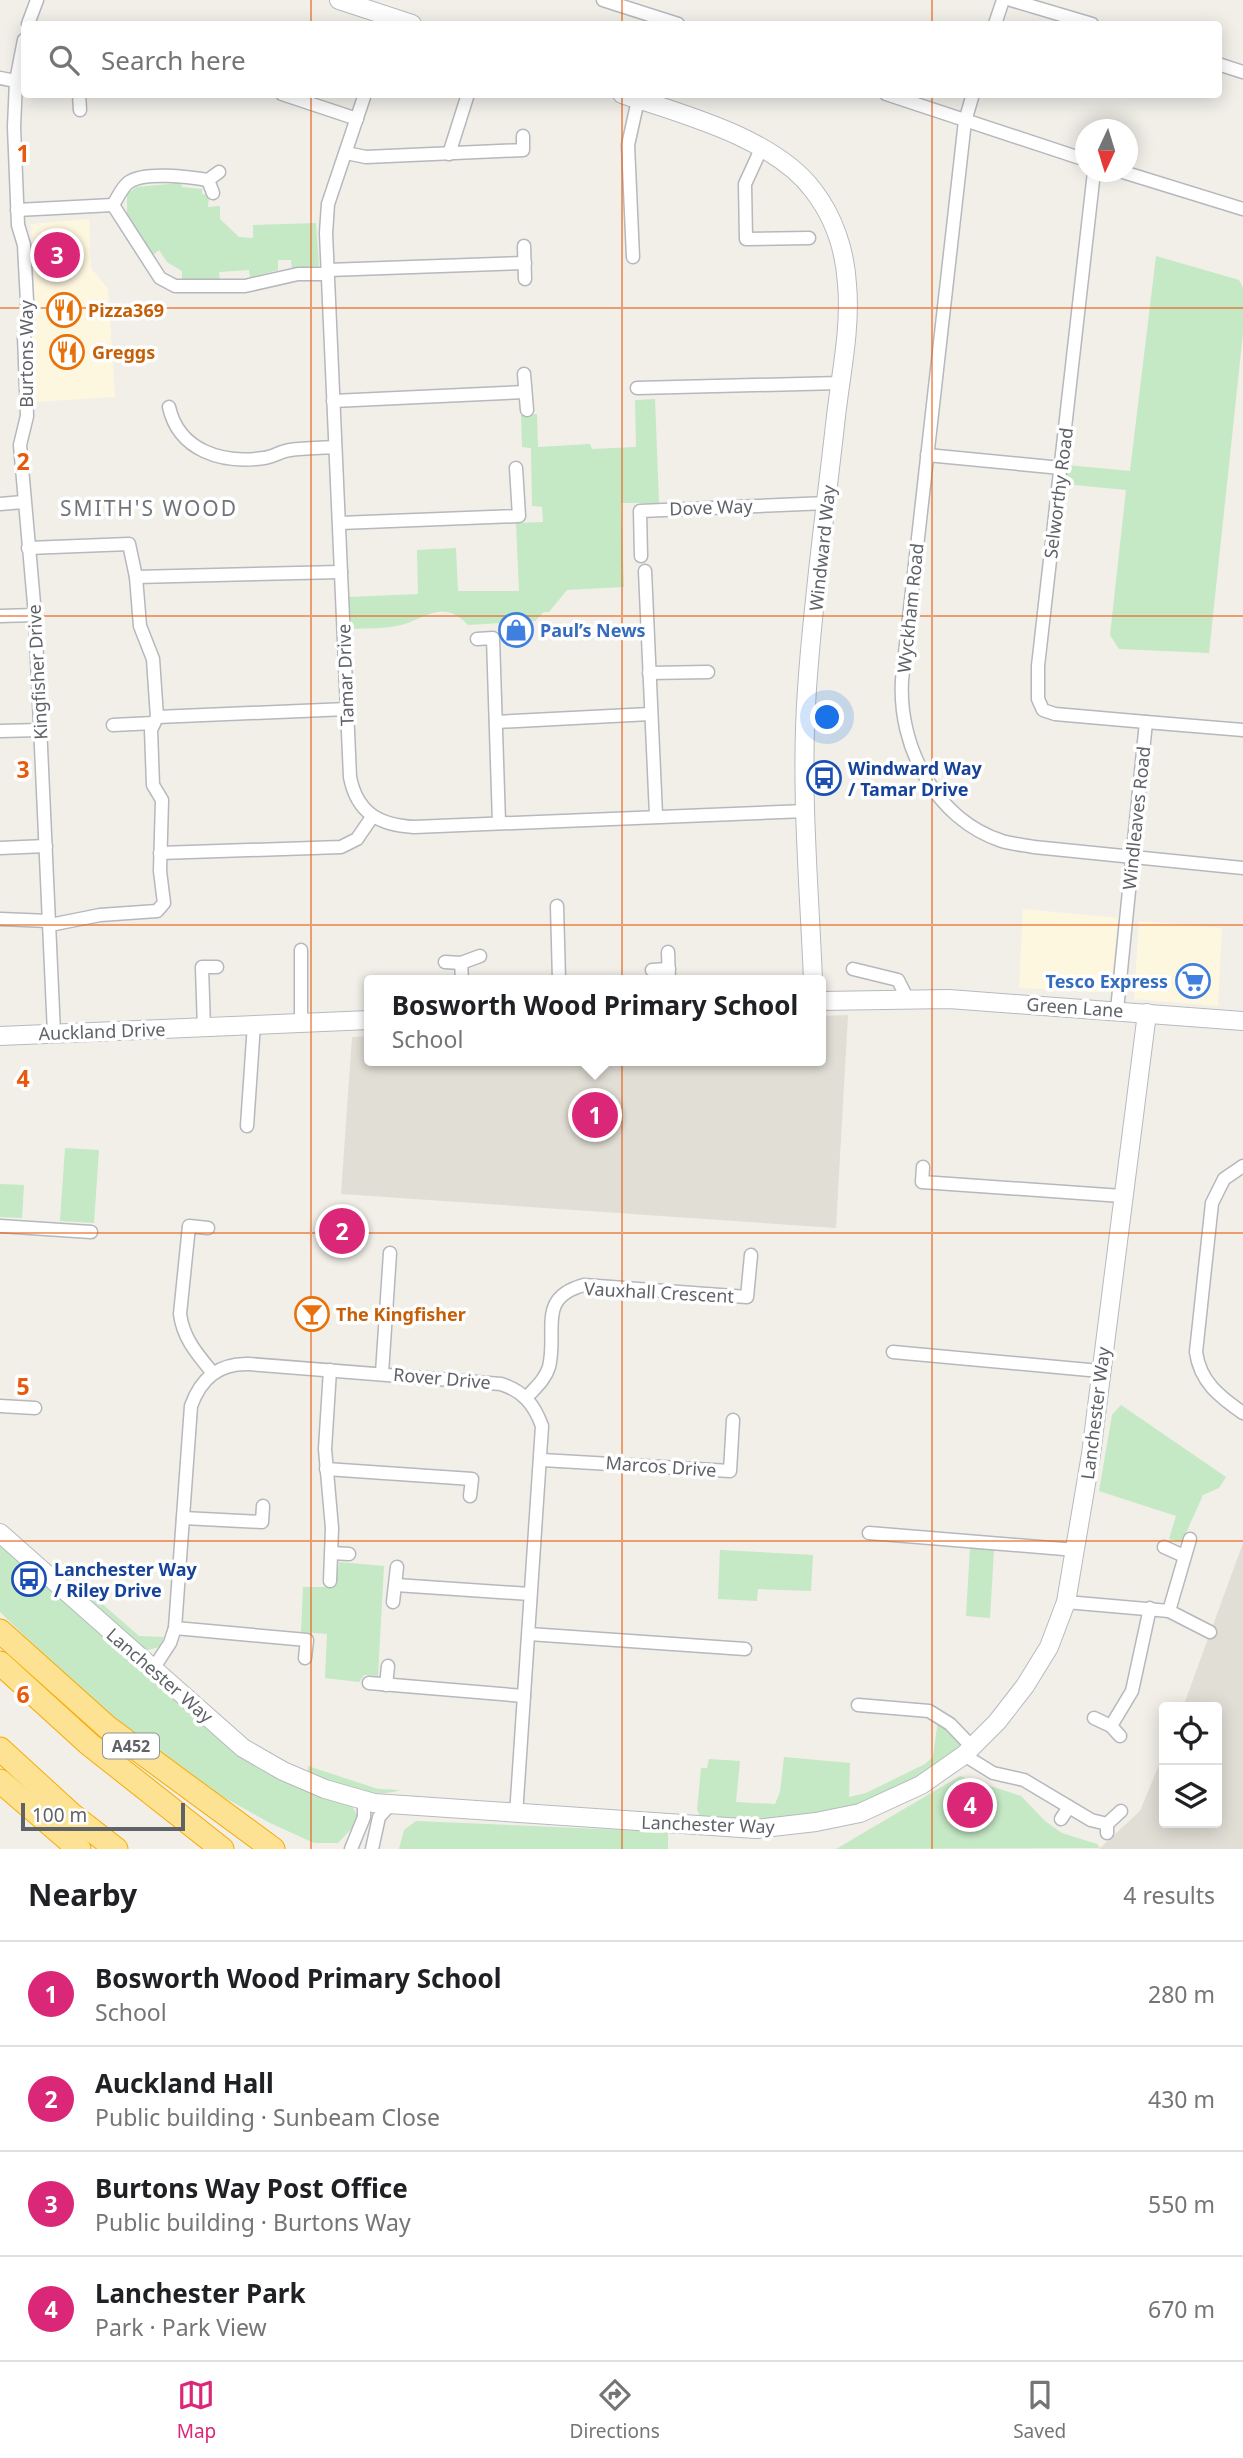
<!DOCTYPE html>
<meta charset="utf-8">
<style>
body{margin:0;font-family:"Noto Sans",sans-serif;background:#f2f2f2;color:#202124}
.controls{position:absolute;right:21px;bottom:21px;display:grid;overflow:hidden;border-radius:7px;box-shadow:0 4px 18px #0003}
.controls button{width:63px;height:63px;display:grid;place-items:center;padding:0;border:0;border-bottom:2px solid #e0e0e0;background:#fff;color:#202124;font:35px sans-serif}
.compass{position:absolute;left:1075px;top:119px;width:63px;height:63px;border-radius:50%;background:#fff;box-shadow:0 4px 18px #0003;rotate:184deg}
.scale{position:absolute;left:21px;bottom:18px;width:164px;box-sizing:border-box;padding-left:7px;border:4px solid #5f6368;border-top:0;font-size:19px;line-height:24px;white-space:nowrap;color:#5f6368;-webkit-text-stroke:5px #fff;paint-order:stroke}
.you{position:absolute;left:828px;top:718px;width:24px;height:24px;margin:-18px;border:5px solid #fff;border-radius:50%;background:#1a73e8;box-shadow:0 0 0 10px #1a73e833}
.badge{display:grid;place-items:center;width:46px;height:46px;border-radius:50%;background:#db2777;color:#fff;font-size:23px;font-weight:700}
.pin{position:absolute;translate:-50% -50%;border:4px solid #fff;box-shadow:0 2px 7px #0006}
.popup{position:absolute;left:364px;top:975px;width:462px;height:91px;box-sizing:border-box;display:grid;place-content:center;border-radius:7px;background:#fff;filter:drop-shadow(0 2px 5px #0005);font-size:23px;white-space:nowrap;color:#757577}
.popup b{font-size:26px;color:#202124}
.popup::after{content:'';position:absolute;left:50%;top:100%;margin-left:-14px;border:14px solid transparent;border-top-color:#fff}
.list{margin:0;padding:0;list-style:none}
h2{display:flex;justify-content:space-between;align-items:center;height:91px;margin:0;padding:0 28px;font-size:30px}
h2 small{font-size:23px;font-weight:400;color:#757577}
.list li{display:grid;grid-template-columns:46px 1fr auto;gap:21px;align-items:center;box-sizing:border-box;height:105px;padding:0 28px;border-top:2px solid #e0e0e0}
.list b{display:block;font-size:26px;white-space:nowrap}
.list p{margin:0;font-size:23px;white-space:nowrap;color:#757577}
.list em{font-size:23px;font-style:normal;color:#757577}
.icon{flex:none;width:38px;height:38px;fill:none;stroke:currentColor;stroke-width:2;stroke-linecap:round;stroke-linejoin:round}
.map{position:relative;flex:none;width:1243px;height:1849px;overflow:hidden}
.search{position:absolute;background:#fff;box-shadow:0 4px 18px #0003;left:21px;right:21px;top:21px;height:77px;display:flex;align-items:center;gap:18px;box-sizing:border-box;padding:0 24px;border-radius:7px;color:#757577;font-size:26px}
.sheet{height:511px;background:#fff}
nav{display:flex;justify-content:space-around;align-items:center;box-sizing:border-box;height:98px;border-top:2px solid #e0e0e0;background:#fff;font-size:19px;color:#757577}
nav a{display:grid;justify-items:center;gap:4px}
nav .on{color:#db2777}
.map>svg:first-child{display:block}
.commercial{fill:#fef7e0}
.education{fill:#e1ded6}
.green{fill:#c5e8c5}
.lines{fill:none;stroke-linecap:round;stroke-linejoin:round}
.street-casing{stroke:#b5b8bc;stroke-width:15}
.secondary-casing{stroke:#b6babf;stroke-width:20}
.highway-casing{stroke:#f9ab00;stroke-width:25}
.street{stroke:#fff;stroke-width:12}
.secondary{stroke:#fff;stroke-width:18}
.highway{stroke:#fde293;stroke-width:23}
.grid{fill:none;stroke:#e8590c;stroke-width:2;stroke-opacity:0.55}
.labels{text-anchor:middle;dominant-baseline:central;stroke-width:7;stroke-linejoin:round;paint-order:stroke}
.shield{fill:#fff;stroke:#8f9295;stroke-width:2}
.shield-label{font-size:16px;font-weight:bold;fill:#5f6368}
.food-label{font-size:18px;font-weight:bold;fill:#c56008;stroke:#fff;text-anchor:start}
.street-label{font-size:18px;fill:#5f6368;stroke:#fff}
.shop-label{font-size:18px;font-weight:bold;fill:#366cbe;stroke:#fff;text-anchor:start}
.transit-label{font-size:18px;font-weight:bold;fill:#164399;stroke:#fff;text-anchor:start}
.quarter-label{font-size:21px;letter-spacing:2px;fill:#70757a;stroke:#fff}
.grid-label{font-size:23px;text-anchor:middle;font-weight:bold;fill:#e8590c;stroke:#fff;stroke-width:7;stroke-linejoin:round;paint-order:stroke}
</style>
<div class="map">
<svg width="1243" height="1849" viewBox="0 0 1243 1849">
<rect width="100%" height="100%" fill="#f1efe8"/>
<g class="commercial">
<polygon points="89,219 91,268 108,289 115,397 33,402 30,339 36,329 31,224"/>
<polygon points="1023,909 1118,918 1112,978 1099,992 1019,988"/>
<polygon points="1139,921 1222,928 1218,1006 1134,999"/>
</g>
<g class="education">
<polygon points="848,1015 836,1228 341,1194 352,1037 369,1036 369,1061 821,1061 821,1016"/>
<polygon points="1243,1543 1243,1849 1099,1849 1140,1811 1164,1753 1164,1823 1217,1823 1217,1707 1183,1707"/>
</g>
<g class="green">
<polygon points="181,183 182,187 202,189 202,194 209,195 208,207 220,206 220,219 239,237 253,238 253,225 316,223 319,266 292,269 291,260 278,260 278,270 250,278 249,270 219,272 220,280 182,282 182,271 167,262 159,250 153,255 127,215 127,194 136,187"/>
<polygon points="1156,256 1239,280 1243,288 1243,333 1209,653 1119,649 1110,635 1126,490 1065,484 1067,465 1130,471"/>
<path d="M655,399L659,503H621L624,587L567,590L549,612H544L535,621L468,625C441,596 423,622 396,626C382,629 366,628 351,629L348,597L418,594L417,550L456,548L458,591H519L516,523L543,522L542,507L532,506L531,448L522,447L521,415L537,414L538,447L590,444L592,449L636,447L635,400Z"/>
<polygon points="65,1148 99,1150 94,1223 60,1221"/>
<polygon points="0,1184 24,1185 22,1218 0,1217"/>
<polygon points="1121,1405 1226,1477 1219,1488 1203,1495 1182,1542 1169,1539 1176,1516 1099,1491 1112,1415"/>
<polygon points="0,1541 195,1715 352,1806 357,1815 352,1828 338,1843 314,1843 270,1823 211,1790 112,1721 0,1612"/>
<polygon points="970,1548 994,1550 990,1618 966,1616"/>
<polygon points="720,1550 813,1555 811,1591 758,1589 757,1601 718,1599"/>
<polygon points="339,1562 384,1566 378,1676 364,1675 359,1682 325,1678 327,1634 301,1632 303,1587 335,1587"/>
<polygon points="83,1587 139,1636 164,1637 159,1647 144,1651 83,1598"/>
<path d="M938,1720L960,1745C897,1813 789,1827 701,1818L697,1810L701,1768H707L709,1759L740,1761L736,1802L775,1804L780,1792L784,1757L850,1763L849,1797L866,1793L925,1764L933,1757Z"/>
<path d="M308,1766L378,1789L400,1790C370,1800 336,1784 308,1774Z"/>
<polygon points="960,1776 1021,1796 1045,1821 1062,1833 1097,1844 1100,1848 836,1849"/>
<polygon points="416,1821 668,1832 668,1849 399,1849 404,1830"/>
</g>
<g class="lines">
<g class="street-casing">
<g id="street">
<polyline points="603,0 678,24"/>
<polyline points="1011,0 1092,24"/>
<polyline points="28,24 37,0"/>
<polyline points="995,24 1003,0"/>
<polyline points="24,40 16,81 14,127 18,225 24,245 28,320 24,336 27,416 20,445 35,615 54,1033"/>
<polyline points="1218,64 1243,72"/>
<polyline points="0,78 16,81"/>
<polyline points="79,94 80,110"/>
<polyline points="282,94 357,119"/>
<path d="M365,94L328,204L326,233L350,777C357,813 379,825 414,827L806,811"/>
<polyline points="886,94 1086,160"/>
<path d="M973,94L965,121L902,680C898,746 935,819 1002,841C1012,844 1024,845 1034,847L1243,868"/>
<polyline points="762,147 745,184 746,239 809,238"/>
<polyline points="346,153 366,157 523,150 523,136"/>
<polyline points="449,154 468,94"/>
<polyline points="1094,172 1038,666 1038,699 1043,710 1055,714 1146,722"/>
<polyline points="1123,172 1243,209"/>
<polyline points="213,193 208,180 219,172"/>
<path d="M113,205C118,197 122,187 129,182C145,171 190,177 208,180"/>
<polyline points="17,210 113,205 160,278 175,286 245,286 298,274 328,274"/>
<polyline points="524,246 525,279"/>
<polyline points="633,257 628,145 638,100"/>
<polyline points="328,270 525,263"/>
<polyline points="524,374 527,410"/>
<polyline points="637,388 840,383"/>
<polyline points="333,401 525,392"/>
<path d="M169,407C179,451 222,464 264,458C273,457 281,451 290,450C305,448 320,448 335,447"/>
<polyline points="927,455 1061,468"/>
<polyline points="0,504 23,502"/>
<polyline points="340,523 519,516 516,468"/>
<polyline points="28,548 129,544 136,577 140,626 153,659 157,717 151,730 153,785 162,800 160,871 164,903 157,911 100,915 50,925"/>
<polyline points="641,556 640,511 827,503"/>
<polyline points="645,571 656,815"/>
<polyline points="136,577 341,572"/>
<polyline points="0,616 35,615"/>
<polyline points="477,639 493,638 499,823"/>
<polyline points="649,673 708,672"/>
<polyline points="157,717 347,709"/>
<polyline points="496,722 650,714"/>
<polyline points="113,725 154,723"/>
<polyline points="0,731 40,730"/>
<polyline points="0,848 46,846"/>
<polyline points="160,853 341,847 357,839 372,817"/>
<polyline points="557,906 559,980"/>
<polyline points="0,919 49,921"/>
<polyline points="668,952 669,980"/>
<polyline points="445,962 461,963 480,956"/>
<polyline points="461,963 462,980"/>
<polyline points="853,969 898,980 907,998"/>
<polyline points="652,970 669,969"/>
<polyline points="1117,1010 1146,722 1243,730"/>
<polyline points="301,1023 301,950"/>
<polyline points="204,1028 202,967 217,967"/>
<polyline points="247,1126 254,1024"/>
<path d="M1243,1166L1224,1179L1212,1203L1196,1352C1200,1382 1220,1397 1243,1413"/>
<polyline points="923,1167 922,1182 1122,1196"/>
<polyline points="0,1226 91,1232"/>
<path d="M208,1228L189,1226L180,1314C183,1338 197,1354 212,1372"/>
<polyline points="893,1352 1100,1371"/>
<polyline points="330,1370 325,1449 332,1528 330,1581"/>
<polyline points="382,1373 390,1253"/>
<path d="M526,1398C535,1388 545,1380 549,1367C558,1330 536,1298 584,1285L747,1297L751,1255"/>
<polyline points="0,1406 35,1408"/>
<polyline points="542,1460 730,1471 733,1420"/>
<polyline points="326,1469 472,1479 470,1496"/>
<polyline points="183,1518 262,1522 263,1506"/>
<polyline points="869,1533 1076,1550"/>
<polyline points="1164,1547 1184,1556"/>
<polyline points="332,1553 349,1554"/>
<polyline points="396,1585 530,1594"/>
<polyline points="393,1602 397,1567"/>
<polyline points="1066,1602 1169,1611 1210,1632"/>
<polyline points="1169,1611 1190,1539"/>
<polyline points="175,1628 307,1640 305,1658"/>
<polyline points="529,1634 745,1649"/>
<path d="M153,1669L170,1643L175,1628L191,1406C201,1378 219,1363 249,1364L501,1384C523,1391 534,1404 542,1426L516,1815"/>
<polyline points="369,1683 524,1696"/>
<polyline points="386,1685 388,1666"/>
<polyline points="858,1705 929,1711 950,1724 972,1747"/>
<polyline points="1094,1718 1111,1726"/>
<polyline points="1120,1736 1111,1726 1132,1691 1150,1608"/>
<polyline points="964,1755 993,1773 1024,1780 1091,1820 1107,1824"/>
<polyline points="1061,1819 1069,1807"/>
<polyline points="1107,1833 1107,1824 1121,1811"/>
<polyline points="351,1849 364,1817 364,1801"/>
<polyline points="372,1849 379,1817 390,1805"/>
</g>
</g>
<g class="secondary-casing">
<g id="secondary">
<polyline points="339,0 412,24"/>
<path d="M622,94C682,114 774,138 813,190C834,217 845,251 847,284C851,327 841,373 836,416C826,507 813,598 807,689C800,786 809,884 813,980"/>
<polyline points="821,1001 949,999 1243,1021"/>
<polyline points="0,1036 369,1020"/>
<polyline points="0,1533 243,1748 283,1771 325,1789 374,1803 756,1829 816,1822 860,1813 921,1785 964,1755 997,1722 1025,1686 1049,1647 1066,1602 1091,1454 1147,1013"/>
</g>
</g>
<g class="highway-casing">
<g id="highway">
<polyline points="0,1631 107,1727 273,1849"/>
<polyline points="0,1663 89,1744 222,1849"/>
<polyline points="0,1749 71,1814 116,1849"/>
<polyline points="0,1781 79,1849"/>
</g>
</g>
<use href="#street" class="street"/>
<use href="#secondary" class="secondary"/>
<use href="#highway" class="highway"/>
</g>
<path class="grid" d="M311,0V24M622,0V24M932,0V24M311,94V1849M622,94V1849M932,94V1849M0,308H1243M0,616H1243M0,925H1243M0,1233H1243M0,1541H1243"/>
<defs>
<g id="restaurant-ring" transform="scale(1.75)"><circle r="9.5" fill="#fff" stroke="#e8710a" stroke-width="1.5"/><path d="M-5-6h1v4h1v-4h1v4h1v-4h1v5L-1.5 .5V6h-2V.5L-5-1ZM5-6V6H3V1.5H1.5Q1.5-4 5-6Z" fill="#e8710a"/></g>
<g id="shop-ring" transform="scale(1.75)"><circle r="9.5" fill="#fff" stroke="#3f7fe0" stroke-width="1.5"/><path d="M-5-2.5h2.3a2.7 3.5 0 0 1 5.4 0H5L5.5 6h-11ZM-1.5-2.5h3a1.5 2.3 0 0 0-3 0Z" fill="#3f7fe0"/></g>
<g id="bus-ring" transform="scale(1.75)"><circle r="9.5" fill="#fff" stroke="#1a4fb4" stroke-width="1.5"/><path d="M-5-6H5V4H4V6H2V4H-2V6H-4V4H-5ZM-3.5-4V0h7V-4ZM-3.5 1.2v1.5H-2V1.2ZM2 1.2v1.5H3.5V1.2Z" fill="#1a4fb4"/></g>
<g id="supermarket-ring" transform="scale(1.75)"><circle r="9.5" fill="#fff" stroke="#3f7fe0" stroke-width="1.5"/><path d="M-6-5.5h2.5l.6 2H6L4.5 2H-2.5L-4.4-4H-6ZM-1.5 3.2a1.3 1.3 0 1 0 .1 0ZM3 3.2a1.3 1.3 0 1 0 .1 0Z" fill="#3f7fe0"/></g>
<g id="bar-ring" transform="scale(1.75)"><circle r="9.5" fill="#fff" stroke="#e8710a" stroke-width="1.5"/><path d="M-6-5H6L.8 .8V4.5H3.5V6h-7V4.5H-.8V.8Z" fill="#e8710a"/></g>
</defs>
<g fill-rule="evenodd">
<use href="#restaurant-ring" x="64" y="310"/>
<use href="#restaurant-ring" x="67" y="352"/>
<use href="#shop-ring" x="516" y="630"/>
<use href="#bus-ring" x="824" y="778"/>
<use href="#supermarket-ring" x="1193" y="981"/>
<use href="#bar-ring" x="312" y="1314"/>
<use href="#bus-ring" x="29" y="1579"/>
</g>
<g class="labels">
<rect class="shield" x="103" y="1733.5" width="56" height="25" rx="5"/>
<g class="shield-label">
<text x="131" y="1746">A452</text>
</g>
<g class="food-label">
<text x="88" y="310">Pizza369</text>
<text x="92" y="352">Greggs</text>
<text x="336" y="1314">The Kingfisher</text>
</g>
<g class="street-label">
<text transform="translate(26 354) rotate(-90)">Burtons Way</text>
<text transform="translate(1058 493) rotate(-83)">Selworthy Road</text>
<text transform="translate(711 507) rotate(-2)">Dove Way</text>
<text transform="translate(822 548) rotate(-84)">Windward Way</text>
<text transform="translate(910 608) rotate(-84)">Wyckham Road</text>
<text transform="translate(37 672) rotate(-93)">Kingfisher Drive</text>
<text transform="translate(345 675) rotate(-92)">Tamar Drive</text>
<text transform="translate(1136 818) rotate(-84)">Windleaves Road</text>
<text transform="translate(1075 1007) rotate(4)">Green Lane</text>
<text transform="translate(102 1031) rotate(-2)">Auckland Drive</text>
<text transform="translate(659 1292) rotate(3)">Vauxhall Crescent</text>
<text transform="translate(442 1378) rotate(5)">Rover Drive</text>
<text transform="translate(1095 1413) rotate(-83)">Lanchester Way</text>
<text transform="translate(661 1466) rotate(4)">Marcos Drive</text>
<text transform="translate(160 1675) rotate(41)">Lanchester Way</text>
<text transform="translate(708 1824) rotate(2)">Lanchester Way</text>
</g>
<g class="shop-label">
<text x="540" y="630">Paul’s News</text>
<text x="1168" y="981" text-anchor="end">Tesco Express</text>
</g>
<g class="transit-label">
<text x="848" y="768">Windward Way<tspan x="848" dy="21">/ Tamar Drive</tspan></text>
<text x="54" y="1569">Lanchester Way<tspan x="54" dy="21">/ Riley Drive</tspan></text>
</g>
<g class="quarter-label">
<text x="149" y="508">SMITH'S WOOD</text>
</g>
</g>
<g class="grid-label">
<text x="23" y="162">1</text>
<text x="23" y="470">2</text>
<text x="23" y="778">3</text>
<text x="23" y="1087">4</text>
<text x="23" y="1395">5</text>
<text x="23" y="1703">6</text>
</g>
</svg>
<div class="controls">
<button><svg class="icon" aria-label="locate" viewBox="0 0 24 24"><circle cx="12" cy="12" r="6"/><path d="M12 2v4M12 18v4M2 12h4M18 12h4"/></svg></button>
<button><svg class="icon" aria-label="layers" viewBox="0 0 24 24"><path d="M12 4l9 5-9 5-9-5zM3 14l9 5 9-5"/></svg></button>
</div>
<svg class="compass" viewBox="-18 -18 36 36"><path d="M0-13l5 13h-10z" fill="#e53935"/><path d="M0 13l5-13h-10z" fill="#757577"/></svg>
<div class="scale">100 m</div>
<div class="you"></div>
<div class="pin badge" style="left:595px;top:1115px">1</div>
<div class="popup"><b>Bosworth Wood Primary School</b>School</div>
<div class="pin badge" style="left:342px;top:1231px">2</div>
<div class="pin badge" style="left:57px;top:255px">3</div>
<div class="pin badge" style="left:970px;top:1805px">4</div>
<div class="search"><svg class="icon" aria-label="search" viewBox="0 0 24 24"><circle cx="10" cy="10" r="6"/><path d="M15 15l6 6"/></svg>Search here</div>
</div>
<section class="sheet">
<h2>Nearby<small>4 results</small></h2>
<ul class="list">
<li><span class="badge">1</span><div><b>Bosworth Wood Primary School</b><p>School</p></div><em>280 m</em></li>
<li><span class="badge">2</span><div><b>Auckland Hall</b><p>Public building · Sunbeam Close</p></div><em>430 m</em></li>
<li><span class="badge">3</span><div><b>Burtons Way Post Office</b><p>Public building · Burtons Way</p></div><em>550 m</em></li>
<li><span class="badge">4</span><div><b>Lanchester Park</b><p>Park · Park View</p></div><em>670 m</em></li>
</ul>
</section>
<nav>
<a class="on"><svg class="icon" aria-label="map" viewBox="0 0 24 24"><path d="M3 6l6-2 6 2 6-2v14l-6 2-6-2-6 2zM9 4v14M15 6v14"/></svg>Map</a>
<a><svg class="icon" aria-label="directions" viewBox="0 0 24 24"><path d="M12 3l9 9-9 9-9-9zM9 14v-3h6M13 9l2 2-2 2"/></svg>Directions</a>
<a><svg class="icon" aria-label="saved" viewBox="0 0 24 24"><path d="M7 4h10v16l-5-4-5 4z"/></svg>Saved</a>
</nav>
